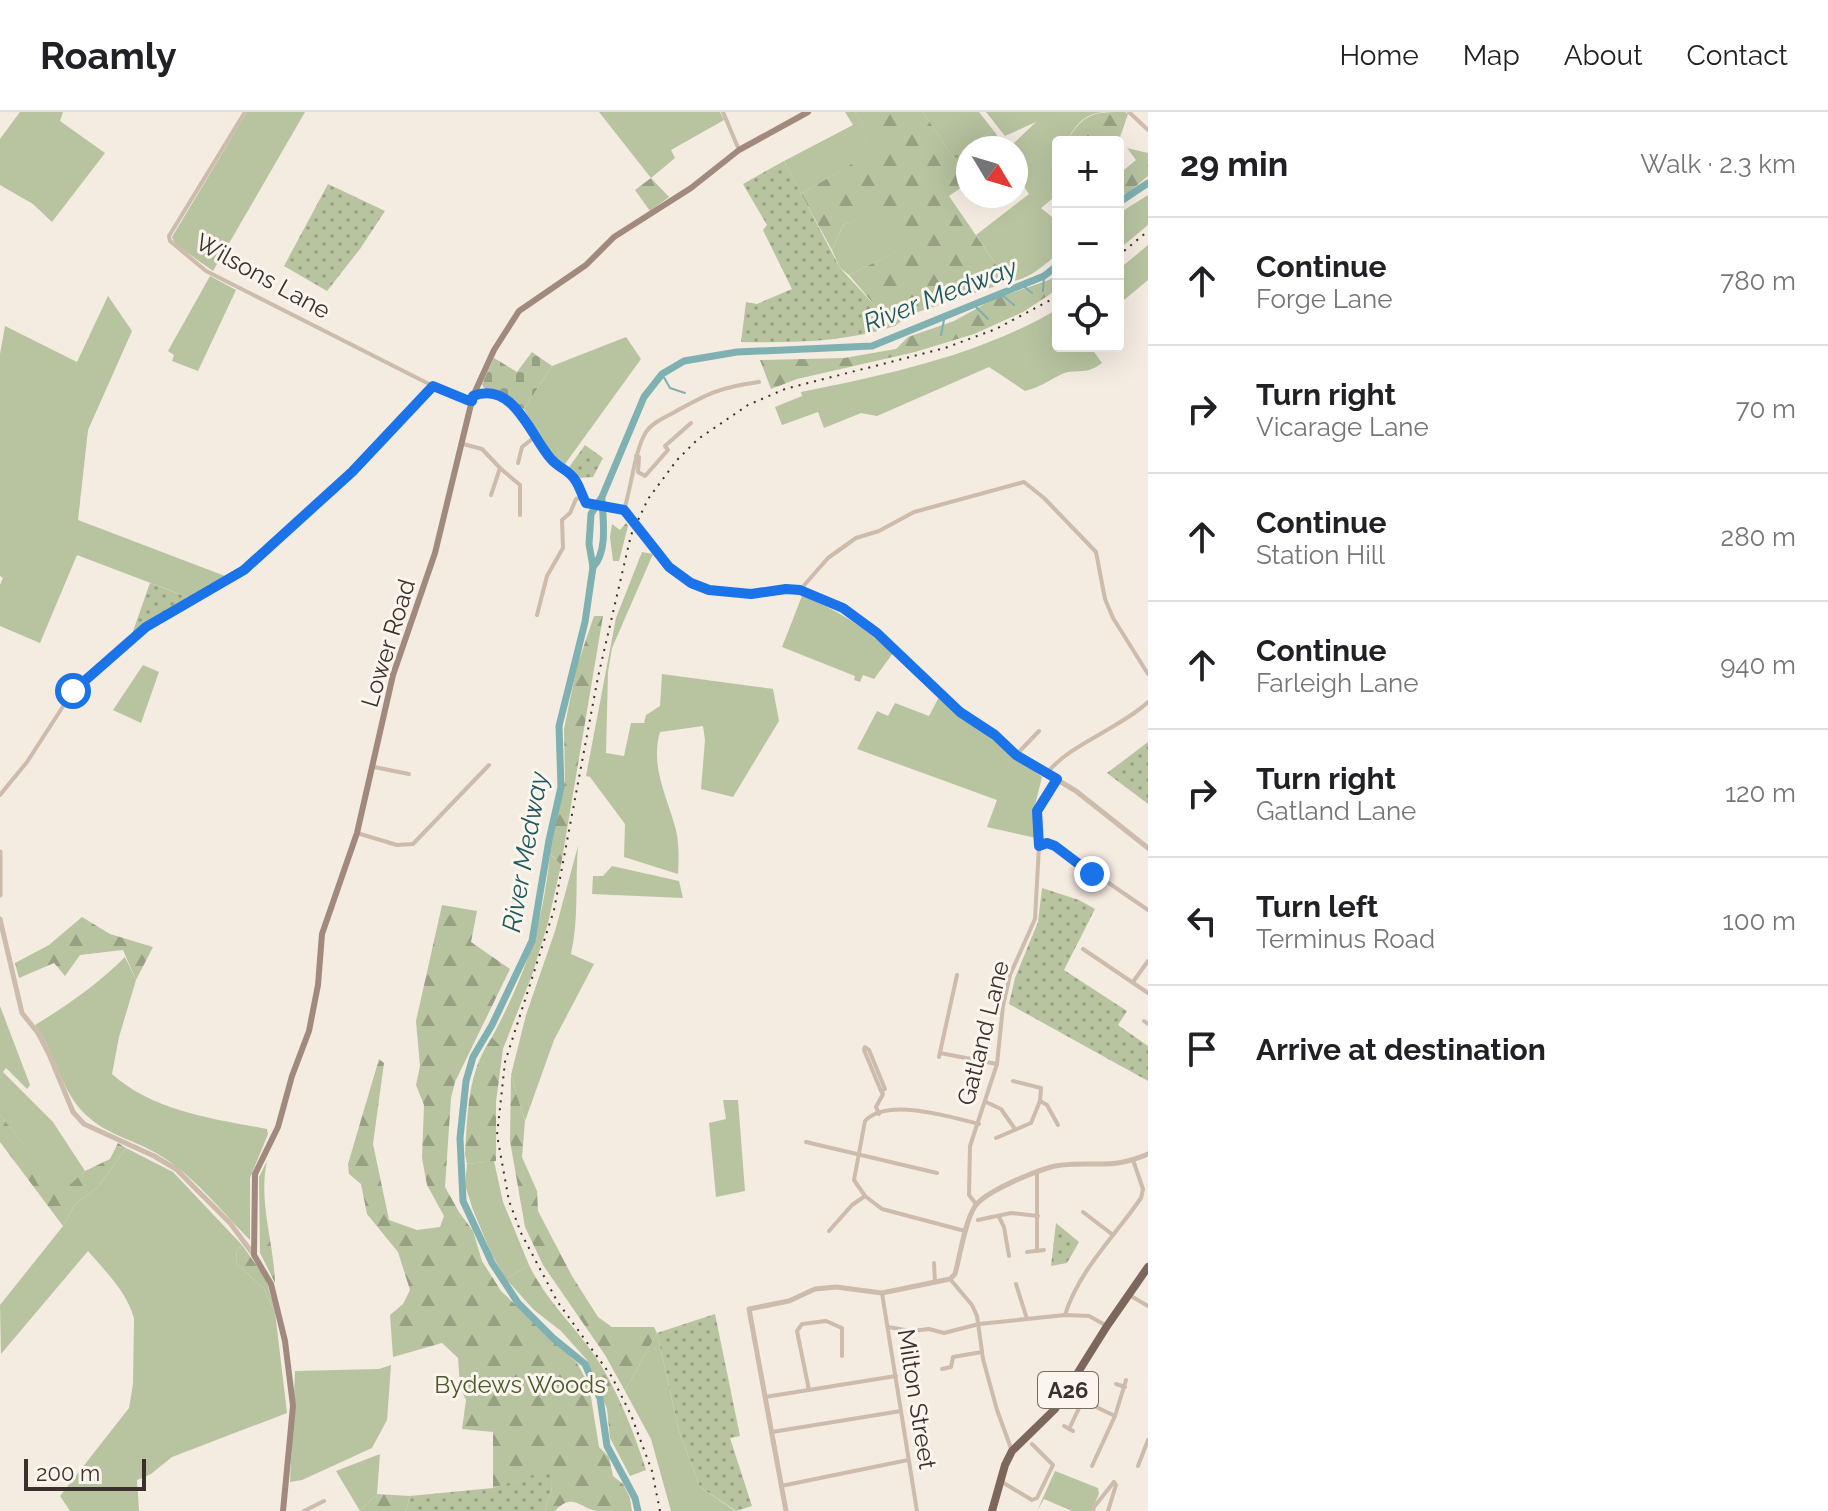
<!DOCTYPE html>
<meta charset="utf-8">
<style>
body{margin:0;font-family:Raleway,sans-serif;background:#f2f2f2;color:#202124}
.controls{position:absolute;right:24px;top:24px;display:grid;overflow:hidden;border-radius:8px;box-shadow:0 8px 32px #0002}
.controls button{width:72px;height:72px;display:grid;place-items:center;padding:0;border:0;border-bottom:2px solid #e0e0e0;background:#fff;color:#202124;font:40px sans-serif}
.compass{position:absolute;left:956px;top:24px;width:72px;height:72px;border-radius:50%;background:#fff;box-shadow:0 8px 32px #0002;rotate:128deg}
.scale{position:absolute;left:24px;bottom:20px;width:122px;box-sizing:border-box;padding-left:8px;border:4px solid #3b302b;border-top:0;font-size:22px;line-height:28px;white-space:nowrap;color:#3b302b;-webkit-text-stroke:6px #fbf5ee;paint-order:stroke}
.stop{position:absolute;width:24px;height:24px;margin:-18px;border:6px solid #1a73e8;border-radius:50%;background:#fff}
.stop.end{background:#1a73e8;border-color:#fff;box-shadow:0 2px 8px #0008}
.list{margin:0;padding:0;list-style:none}
h2{display:flex;justify-content:space-between;align-items:center;height:104px;margin:0;padding:0 32px;font-size:34px}
h2 small{font-size:26px;font-weight:400;color:#757577}
.list li{display:grid;grid-template-columns:52px 1fr auto;gap:24px;align-items:center;box-sizing:border-box;height:128px;padding:0 32px;border-top:2px solid #e0e0e0}
.list b{display:block;font-size:30px;white-space:nowrap}
.list p{margin:0;font-size:26px;white-space:nowrap;color:#757577}
.list em{font-size:26px;font-style:normal;color:#757577}
.icon{flex:none;width:44px;height:44px;fill:none;stroke:currentColor;stroke-width:2;stroke-linecap:round;stroke-linejoin:round}
.map{position:relative;flex:none;width:1148px;height:1399px;overflow:hidden}
header{display:flex;align-items:center;gap:48px;box-sizing:border-box;height:112px;padding:0 40px;background:#fff;border-bottom:2px solid #e0e0e0}
header strong{font-size:38px}
nav{display:flex;gap:44px;margin-inline-start:auto;font-size:28px}
main{display:flex}
aside{flex:1;background:#fff}
.map>svg:first-child{display:block}
.grass{fill:#b8c4a0}
.forest{fill:url(#forest-firs)}
.cemetery{fill:url(#cemetery-stones)}
.park{fill:url(#park-dots)}
.lines{fill:none;stroke-linecap:round;stroke-linejoin:round}
.stream{stroke:#7fb0b2;stroke-width:2}
.river{stroke:#7fb0b2;stroke-width:7}
.minor{stroke:#cdbbac;stroke-width:4}
.tertiary{stroke:#cdbbac;stroke-width:5}
.secondary{stroke:#a18a7d;stroke-width:6}
.primary{stroke:#7d675c;stroke-width:8}
.rail{stroke:#3b302b;stroke-width:2;stroke-dasharray:2 6;stroke-linecap:butt}
.route{stroke:#1a73e8;stroke-width:10}
.labels{text-anchor:middle;dominant-baseline:central;stroke-width:6;stroke-linejoin:round;paint-order:stroke}
.shield{fill:#fbf5ee;stroke:#756b66;stroke-width:2}
.shield-label{font-size:22px;font-weight:bold;fill:#3b302b}
.street-label{font-size:24px;fill:#3b302b;stroke:#fbf5ee}
.park-label{font-size:24px;fill:#4a5a2e;stroke:#fbf5ee}
.water-label{font-size:26px;font-style:italic;fill:#1f5a5e;stroke:#fbf5ee}
</style>
<header>
<strong>Roamly</strong>
<nav><a>Home</a><a>Map</a><a>About</a><a>Contact</a></nav>
</header>
<main>
<div class="map">
<svg width="1148" height="1399" viewBox="0 0 1148 1399">
<defs>
<pattern id="forest-firs" width="22" height="20" patternUnits="userSpaceOnUse" patternTransform="scale(2)"><rect width="22" height="20" fill="#b8c4a0"/><path d="M5 1l3.5 6h-7zM16 11l3.5 6h-7z" fill="#97a083"/></pattern>
<pattern id="cemetery-stones" width="16" height="16" patternUnits="userSpaceOnUse" patternTransform="scale(2)"><rect width="16" height="16" fill="#b8c4a0"/><path d="M2 7V4a2 2 0 0 1 4 0v3zM10 15v-3a2 2 0 0 1 4 0v3z" fill="#97a083"/></pattern>
<pattern id="park-dots" width="8" height="8" patternUnits="userSpaceOnUse" patternTransform="scale(2)"><rect width="8" height="8" fill="#b8c4a0"/><path d="M2 2h.1M6 6h.1" fill="none" stroke="#97a083" stroke-width="1.8" stroke-linecap="round"/></pattern>
</defs>
<rect width="100%" height="100%" fill="#f4ebe1"/>
<g class="grass">
<polygon points="20,0 63,0 60,9 105,41 52,110 33,92 0,73 0,27"/>
<polygon points="247,0 305,0 213,159 175,132 172,125"/>
<polygon points="599,0 720,0 724,8 671,38 675,46 651,66"/>
<polygon points="845,0 855,0 878,37 801,82 784,49 853,13"/>
<polygon points="923,0 979,0 993,18 953,45"/>
<path d="M986,0H1104C1083,2 1076,13 1066,30H1058L1056,52L1058,82L1041,96L1058,110V141C1044,154 1028,168 1008,170L976,123L1029,82L1016,63V36H1013L1014,31L1036,10L1005,24Z"/>
<polygon points="1148,83 1148,113 1118,138 1118,102"/>
<polygon points="881,96 903,137 849,163 840,156 832,138 843,113"/>
<polygon points="1148,133 1148,168 1118,193 1118,158"/>
<polygon points="210,164 236,178 198,259 172,249 174,243 168,239"/>
<polygon points="108,184 132,219 88,318 78,408 225,464 190,486 77,443 40,531 0,514 0,473 3,466 0,464 0,242 5,214 77,250"/>
<path d="M1058,197V234H1090L1102,251C1084,265 1075,255 1060,263C1044,271 1043,274 1025,279L989,255L877,304L861,301L824,316L818,300L782,313L775,295L802,284L801,280C890,262 979,243 1058,197Z"/>
<polygon points="626,225 641,247 565,352 552,343 524,297 552,254"/>
<path d="M642,440L653,442L612,536L608,560L606,641L624,644L631,611H644L646,603L660,594L662,562L773,577L779,609L733,685L701,677L705,628L703,614L660,620C650,655 667,684 676,718C679,732 679,748 678,762L624,745L625,712L590,665L586,664L616,506Z"/>
<path d="M802,484C837,497 865,516 893,541L874,567L863,563L860,570L854,568L855,564L782,535Z"/>
<polygon points="143,553 159,560 141,611 113,598"/>
<path d="M939,585C955,600 973,610 991,624C1008,638 1024,652 1042,665L1034,697L1036,726L987,715L997,688L857,637L877,599L888,604L895,591L929,604Z"/>
<path d="M578,734C575,771 579,807 571,842L594,852L554,928L525,1009L511,963L526,903L555,819Z"/>
<path d="M550,742L561,753L548,811L532,863L503,937L492,925C525,864 543,812 550,742Z"/>
<polygon points="612,754 679,769 683,786 592,782 593,764 603,764"/>
<path d="M125,845L136,868L119,925L112,962C153,999 214,1007 267,1017L268,1022L250,1066V1128C221,1099 192,1061 156,1041C132,1027 107,1023 86,1003C60,979 56,940 35,913C68,893 98,872 125,845Z"/>
<polygon points="0,894 30,973 27,977 6,956 3,960 53,1010 85,1059 63,1080 0,1003"/>
<polygon points="723,988 738,988 745,1079 716,1085 709,1011 726,1007"/>
<path d="M126,1036L173,1060L242,1133L237,1137L236,1151L264,1177L275,1200L287,1301L172,1345L151,1362L137,1368L139,1399H70L60,1384L129,1296L133,1272L134,1206C126,1179 106,1160 88,1139L1,1242L0,1193L63,1114L75,1092L98,1075Z"/>
<polygon points="494,1049 503,1090 529,1153 506,1167 491,1141 473,1098 465,1073 467,1052"/>
<polygon points="657,1221 679,1319 700,1375 735,1399 671,1399 651,1327 625,1279"/>
<polygon points="391,1253 387,1308 372,1336 302,1368 290,1370 295,1259 379,1257"/>
<polygon points="380,1342 377,1382 360,1399 336,1359"/>
<polygon points="1055,1359 1098,1376 1099,1382 1091,1399 1072,1399 1044,1387 1037,1399"/>
</g>
<g class="forest">
<polygon points="855,0 923,0 968,67 968,71 949,84 1008,170 909,203 895,214 891,206 877,196 849,163 902,137 881,97 843,113 832,138 801,82 877,37"/>
<path d="M1125,0L1128,2L1120,25L1115,30H1066C1084,1 1092,0 1125,0Z"/>
<polygon points="1127,36 1148,41 1148,64 1129,80 1118,84 1118,63 1136,48"/>
<polygon points="651,66 669,85 650,99 635,78"/>
<polygon points="1058,162 1058,177 1023,200 974,222 915,240 797,267 771,277 760,248 844,246 896,237 908,225 954,209 994,187 1049,168"/>
<polygon points="626,411 628,414 619,449 613,449 610,425 612,412 620,418"/>
<polygon points="594,504 603,504 561,753 550,742 550,731 565,669 564,617 577,554"/>
<path d="M442,793L477,799L471,830L510,857L455,970L451,986L445,1075L459,1100L473,1119L482,1149L501,1179L577,1251L589,1273L599,1335L609,1345L613,1364L623,1372L630,1386L632,1399C621,1399 608,1399 597,1399C579,1396 573,1380 555,1399H545L552,1376L550,1358L493,1376V1320L462,1317L466,1288L460,1275L458,1246L442,1231L393,1245L390,1203L403,1192L410,1178L398,1140L367,1102L361,1072L349,1062L348,1052L379,947L384,951L373,1032L389,1108L417,1118L440,1115L444,1104L427,1073L422,1046L424,993L416,973L420,954L416,909Z"/>
<polygon points="82,805 110,822 153,835 136,868 123,838 80,843 65,864 54,851 19,866 15,851 49,833"/>
<path d="M492,925L503,937L496,990V1049L467,1052L465,1042C468,1000 467,961 492,925Z"/>
<polygon points="511,963 525,1009 522,1045 537,1079 538,1099 572,1164 598,1205 612,1215 654,1215 657,1221 625,1279 605,1243 543,1153 525,1115 510,1029"/>
<polygon points="0,1003 63,1079 85,1059 110,1047 118,1031 126,1036 98,1075 75,1092 63,1114 0,1030"/>
<path d="M267,1049C258,1091 274,1130 275,1171L260,1141L259,1065Z"/>
<polygon points="242,1133 266,1167 275,1200 264,1177 236,1151 237,1137"/>
<path d="M529,1153C549,1194 580,1218 602,1255C621,1287 635,1323 646,1358L630,1364L610,1326L607,1297L587,1248L561,1219L534,1198L506,1167Z"/>
<polygon points="377,1382 410,1384 406,1399 360,1399"/>
</g>
<polygon class="cemetery" points="532,240 552,254 524,297 484,276 482,272 494,246 517,260"/>
<g class="park">
<polygon points="993,18 998,25 1000,36 968,36 968,67 953,45"/>
<path d="M784,49L840,156L877,196L891,206L895,214C845,230 794,231 741,230L746,190L757,192L792,177L763,118L767,113L743,72Z"/>
<polygon points="328,72 385,99 360,137 327,179 284,154"/>
<polygon points="585,333 603,346 593,365 579,366 567,358"/>
<polygon points="150,471 190,486 132,522"/>
<polygon points="1148,630 1148,692 1107,661"/>
<polygon points="1042,776 1079,788 1095,797 1064,858 1127,899 1118,913 1148,934 1148,969 1009,892 1015,866 1038,810"/>
<polygon points="1056,1111 1079,1130 1067,1151 1051,1154"/>
<polygon points="715,1202 740,1324 730,1326 752,1394 736,1399 700,1375 679,1319 657,1221"/>
<polygon points="551,1357 552,1376 545,1399 406,1399 410,1384 493,1376"/>
</g>
<g class="lines">
<g class="stream">
<polyline points="1022,173 1032,181"/>
<polyline points="1043,179 1044,164"/>
<polyline points="1000,181 1014,193"/>
<polyline points="973,192 988,207"/>
<polyline points="941,223 945,203"/>
<polyline points="662,262 670,276 685,281"/>
</g>
<g class="river">
<polyline points="1118,91 1148,71"/>
<path d="M593,455C608,440 603,408 602,388"/>
<polyline points="638,1399 635,1386 607,1334 600,1286 585,1252 553,1226 518,1191 492,1151 463,1089 460,1026 466,969 473,945 492,913 532,829 549,728 561,675 559,614 585,510 593,455 589,432 591,402 602,385 644,285 662,262 684,249 737,240 872,234 1044,164 1058,153"/>
</g>
<g class="minor">
<polyline points="245,0 169,124 170,129 206,159 433,274 471,289"/>
<polyline points="723,0 739,38"/>
<polyline points="1129,0 1148,18"/>
<polyline points="463,332 482,337 500,356 491,383"/>
<polyline points="636,344 639,345 638,360 645,364 668,338 665,334 691,311"/>
<polyline points="518,351 522,335 536,324"/>
<polyline points="500,356 520,373 520,403"/>
<path d="M624,398C631,377 635,337 646,320C652,311 662,307 671,302C705,283 719,275 759,270"/>
<polyline points="800,478 828,446 856,426 879,419 914,400 1024,370 1044,386 1096,440 1105,487 1113,506 1148,562"/>
<polyline points="537,503 547,464 563,436 562,408 570,401 576,387 583,385"/>
<polyline points="1016,643 1039,619"/>
<polyline points="374,655 409,662"/>
<path d="M1047,661C1070,632 1119,617 1148,590"/>
<polyline points="0,683 27,650 73,579 146,515 244,458 352,360 433,274"/>
<polyline points="357,721 397,733 413,732 489,653"/>
<polyline points="1039,734 1047,731 1055,734 1148,798"/>
<polyline points="1083,837 1148,881"/>
<polyline points="1133,870 1148,849"/>
<polyline points="1144,909 1148,912"/>
<polyline points="940,941 997,952"/>
<polyline points="939,945 957,863"/>
<polyline points="1040,989 1047,993 1058,1013"/>
<polyline points="986,990 1001,997 1015,1017"/>
<polyline points="879,1002 876,995 883,982 881,979 885,977 869,938 865,935 864,938 881,979"/>
<polyline points="996,1026 1031,1011 1040,989 1041,976 1013,969"/>
<polyline points="806,1030 937,1061"/>
<polyline points="976,1092 969,1083 970,1034 997,952 1003,894 1010,863 1035,807 1039,734 1037,699 1057,667"/>
<polyline points="1083,1100 1113,1123"/>
<polyline points="999,1105 1004,1115 1009,1144"/>
<polyline points="978,1108 1011,1101 1038,1104"/>
<polyline points="829,1119 852,1093 865,1084"/>
<path d="M965,1119L882,1097L865,1084L854,1068L865,1009C887,985 951,1005 979,1012"/>
<polyline points="1037,1139 1037,1061"/>
<polyline points="1027,1140 1044,1138"/>
<polyline points="934,1151 935,1170"/>
<polyline points="950,1167 972,1193 977,1204 983,1247 997,1298 1012,1339"/>
<polyline points="1016,1172 1027,1207"/>
<polyline points="882,1181 917,1399"/>
<polyline points="1131,1184 1148,1194"/>
<path d="M1065,1203C1079,1158 1115,1124 1141,1086L1143,1077L1133,1048"/>
<polyline points="888,1215 911,1219 929,1217 944,1221 979,1212 1065,1203 1089,1204 1107,1214"/>
<polyline points="942,1257 951,1255 953,1245 982,1240"/>
<polyline points="1116,1272 1125,1275"/>
<polyline points="809,1278 797,1219 802,1212 826,1209 842,1216 842,1244"/>
<polyline points="1067,1281 1115,1304"/>
<polyline points="765,1285 896,1264"/>
<polyline points="1064,1314 1073,1319"/>
<polyline points="1069,1317 1082,1290"/>
<polyline points="772,1320 901,1299"/>
<polyline points="1092,1354 1115,1304 1126,1268"/>
<polyline points="1138,1354 1148,1328"/>
<polyline points="1002,1370 1032,1388 1037,1386 1053,1353 1032,1332"/>
<polyline points="781,1374 908,1348"/>
<polyline points="304,1399 324,1389"/>
<polyline points="1093,1399 1094,1395 1114,1370"/>
<polyline points="1108,1399 1116,1373 1114,1370"/>
</g>
<g class="tertiary">
<path d="M473,284C514,268 531,325 551,347C557,354 565,357 571,363C579,370 581,382 586,391L624,398L669,455L691,471L709,478L751,482L786,477L800,478L830,489L857,505L960,600L995,623L1016,643L1076,679L1148,736"/>
<polyline points="0,740 0,783"/>
<polyline points="0,807 22,901 38,921 49,942 73,1000 84,1012 154,1044 176,1057 230,1111 253,1142"/>
<path d="M786,1399L749,1197L789,1189L815,1177L836,1175L882,1181L950,1167L955,1162C960,1144 965,1110 974,1096C982,1080 1045,1054 1062,1053C1099,1049 1110,1058 1148,1042"/>
</g>
<polyline class="secondary" points="283,1399 293,1294 285,1229 271,1172 254,1143 255,1062 278,1015 292,964 309,919 318,873 322,822 357,721 393,563 435,441 473,284 494,238 519,199 586,153 614,125 691,76 739,38 808,0"/>
<polyline class="primary" points="992,1399 1005,1353 1012,1339 1055,1297 1107,1214 1148,1155"/>
<g class="rail">
<polyline points="1118,144 1148,119"/>
<polyline points="660,1399 652,1359 631,1303 612,1265 557,1189 521,1121 509,1089 497,1023 505,950 554,798 598,565 631,423 648,387 677,348 698,327 748,293 785,277 945,236 996,217 1058,184"/>
</g>
</g>
<g class="lines">
<path class="route" d="M73,579L146,515L244,458L352,360L433,274L467,288L472,289L473,284C514,268 531,325 551,347C557,354 565,357 571,363C579,370 581,382 586,391L624,398L669,455L691,471L709,478L751,482L786,477L800,478L843,496L877,521L960,600L995,623L1016,643L1057,667L1037,699L1039,734L1047,731L1055,734L1092,762"/>
</g>
<g class="labels">
<rect class="shield" x="1038" y="1260" width="60" height="36" rx="6"/>
<g class="shield-label">
<text x="1068" y="1278">A26</text>
</g>
<g class="street-label">
<text transform="translate(263 164) rotate(29)">Wilsons Lane</text>
<text transform="translate(388 531) rotate(-73)">Lower Road</text>
<text transform="translate(983 921) rotate(-76)">Gatland Lane</text>
<text transform="translate(917 1287) rotate(81)">Milton Street</text>
</g>
<g class="park-label">
<text x="520" y="1272">Bydews Woods</text>
</g>
<g class="water-label">
<text transform="translate(940 183) rotate(-21)">River Medway</text>
<text transform="translate(525 740) rotate(-80)">River Medway</text>
</g>
</g>
</svg>
<div class="controls">
<button>+</button>
<button>−</button>
<button><svg class="icon" aria-label="locate" viewBox="0 0 24 24"><circle cx="12" cy="12" r="6"/><path d="M12 2v4M12 18v4M2 12h4M18 12h4"/></svg></button>
</div>
<svg class="compass" viewBox="-18 -18 36 36"><path d="M0-13l5 13h-10z" fill="#e53935"/><path d="M0 13l5-13h-10z" fill="#757577"/></svg>
<div class="scale">200 m</div>
<div class="stop" style="left:73px;top:579px"></div>
<div class="stop end" style="left:1092px;top:762px"></div>
</div>
<aside>
<h2>29 min<small>Walk · 2.3 km</small></h2>
<ul class="list">
<li><svg class="icon" aria-label="ahead" viewBox="0 0 24 24"><path d="M12 20V5M6 11l6-6 6 6"/></svg><div><b>Continue</b><p>Forge Lane</p></div><em>780 m</em></li>
<li><svg class="icon" aria-label="right" viewBox="0 0 24 24"><path d="M7 20v-9h11M14 6l5 5-5 5"/></svg><div><b>Turn right</b><p>Vicarage Lane</p></div><em>70 m</em></li>
<li><svg class="icon" aria-label="ahead" viewBox="0 0 24 24"><path d="M12 20V5M6 11l6-6 6 6"/></svg><div><b>Continue</b><p>Station Hill</p></div><em>280 m</em></li>
<li><svg class="icon" aria-label="ahead" viewBox="0 0 24 24"><path d="M12 20V5M6 11l6-6 6 6"/></svg><div><b>Continue</b><p>Farleigh Lane</p></div><em>940 m</em></li>
<li><svg class="icon" aria-label="right" viewBox="0 0 24 24"><path d="M7 20v-9h11M14 6l5 5-5 5"/></svg><div><b>Turn right</b><p>Gatland Lane</p></div><em>120 m</em></li>
<li><svg class="icon" aria-label="left" viewBox="0 0 24 24"><path d="M17 20v-9H6M10 6l-5 5 5 5"/></svg><div><b>Turn left</b><p>Terminus Road</p></div><em>100 m</em></li>
<li><svg class="icon" aria-label="arrive" viewBox="0 0 24 24"><path d="M6 21V4h12l-3 4 3 4H6"/></svg><div><b>Arrive at destination</b></div></li>
</ul>
</aside>
</main>
